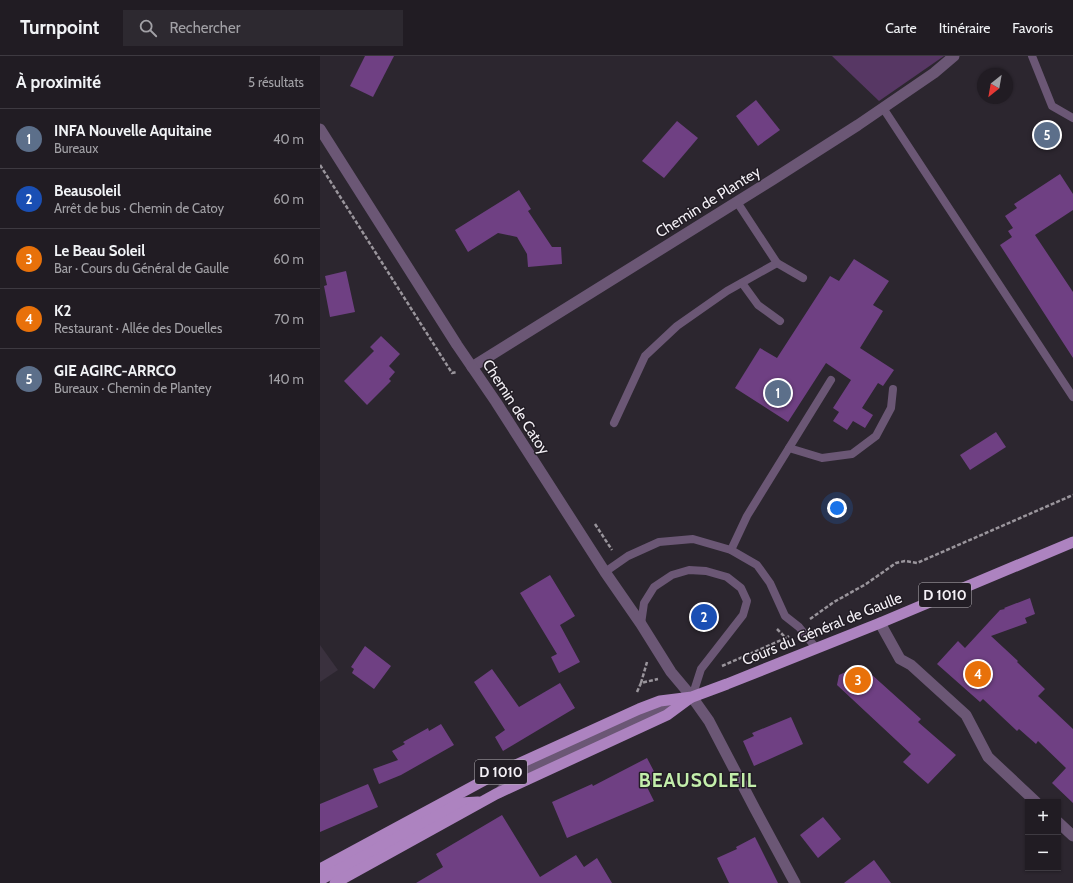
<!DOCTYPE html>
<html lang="fr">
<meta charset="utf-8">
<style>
body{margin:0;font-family:Cabin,sans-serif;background:#2d2930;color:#f1f3f6}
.controls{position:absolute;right:12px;bottom:12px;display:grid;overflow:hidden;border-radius:0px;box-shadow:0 1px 3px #0004}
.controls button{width:36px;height:36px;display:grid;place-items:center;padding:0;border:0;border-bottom:1px solid #3e3a41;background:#211c23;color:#f1f3f6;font:20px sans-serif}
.compass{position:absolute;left:657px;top:12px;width:36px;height:36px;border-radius:50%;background:#211c23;box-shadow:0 1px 3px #0004;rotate:211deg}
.you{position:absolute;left:517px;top:452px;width:14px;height:14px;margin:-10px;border:3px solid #fff;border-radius:50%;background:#1a73e8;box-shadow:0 0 0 6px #1a73e833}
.badge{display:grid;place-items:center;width:26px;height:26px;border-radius:50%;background:#8c9099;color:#fff;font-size:13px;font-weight:700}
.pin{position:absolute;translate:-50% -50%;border:2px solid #fff;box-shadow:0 1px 4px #0006}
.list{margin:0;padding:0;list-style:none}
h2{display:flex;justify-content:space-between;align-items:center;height:52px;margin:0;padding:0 16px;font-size:17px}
h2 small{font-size:13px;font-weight:400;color:#a2a1a6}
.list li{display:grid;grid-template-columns:26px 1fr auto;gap:12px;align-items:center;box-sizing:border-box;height:60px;padding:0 16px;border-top:1px solid #3e3a41}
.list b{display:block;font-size:15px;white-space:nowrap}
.list p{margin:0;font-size:13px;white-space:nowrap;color:#a2a1a6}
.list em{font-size:13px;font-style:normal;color:#a2a1a6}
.icon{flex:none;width:22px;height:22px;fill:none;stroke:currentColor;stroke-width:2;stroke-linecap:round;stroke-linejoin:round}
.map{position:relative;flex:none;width:753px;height:827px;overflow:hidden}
header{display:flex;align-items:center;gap:24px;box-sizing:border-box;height:56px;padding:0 20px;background:#211c23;border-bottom:1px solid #3e3a41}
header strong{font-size:19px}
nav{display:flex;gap:22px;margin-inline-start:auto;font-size:14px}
.search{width:280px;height:36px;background:#2d2930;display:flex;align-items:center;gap:10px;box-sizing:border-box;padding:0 14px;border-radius:0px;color:#a2a1a6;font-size:15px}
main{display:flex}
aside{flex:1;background:#211c23}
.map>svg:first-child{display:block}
.built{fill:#3a313e}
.green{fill:#573764}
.building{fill:#6f4083}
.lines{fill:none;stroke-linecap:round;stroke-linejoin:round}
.path{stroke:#9a959c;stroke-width:2.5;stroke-dasharray:4 2;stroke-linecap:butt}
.service{stroke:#6b5775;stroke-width:8}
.minor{stroke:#6b5775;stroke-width:11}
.tertiary{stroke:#6b5775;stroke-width:11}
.primary{stroke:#ad83c0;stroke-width:11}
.labels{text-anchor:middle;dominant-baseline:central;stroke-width:3;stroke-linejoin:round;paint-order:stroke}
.shield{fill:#221d25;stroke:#b5b1b7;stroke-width:1}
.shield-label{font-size:14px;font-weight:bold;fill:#f4f0f6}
.street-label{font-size:15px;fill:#f4f0f6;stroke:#221d25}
.district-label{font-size:19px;font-weight:bold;letter-spacing:1px;fill:#c3eeab;stroke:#221d25}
</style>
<header>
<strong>Turnpoint</strong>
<div class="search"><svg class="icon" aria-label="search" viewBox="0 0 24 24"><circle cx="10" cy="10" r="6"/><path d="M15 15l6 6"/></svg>Rechercher</div>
<nav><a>Carte</a><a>Itinéraire</a><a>Favoris</a></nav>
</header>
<main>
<aside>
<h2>À proximité<small>5 résultats</small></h2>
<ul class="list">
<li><span class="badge" style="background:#5c6f8a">1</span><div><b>INFA Nouvelle Aquitaine</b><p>Bureaux</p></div><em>40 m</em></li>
<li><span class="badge" style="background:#1a4fb4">2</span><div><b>Beausoleil</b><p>Arrêt de bus · Chemin de Catoy</p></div><em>60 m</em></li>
<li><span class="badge" style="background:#e8710a">3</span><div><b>Le Beau Soleil</b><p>Bar · Cours du Général de Gaulle</p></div><em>60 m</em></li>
<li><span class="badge" style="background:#e8710a">4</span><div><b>K2</b><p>Restaurant · Allée des Douelles</p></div><em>70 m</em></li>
<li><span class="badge" style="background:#5c6f8a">5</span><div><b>GIE AGIRC-ARRCO</b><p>Bureaux · Chemin de Plantey</p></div><em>140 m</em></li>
</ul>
</aside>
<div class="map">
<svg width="753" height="827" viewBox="0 0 753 827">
<rect width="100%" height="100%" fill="#2c262f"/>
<polygon class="built" points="0,589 18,614 0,626"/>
<polygon class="green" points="512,0 624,0 559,45"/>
<g class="building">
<polygon points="45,0 74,0 53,41 30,30"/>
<polygon points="436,44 460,74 438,90 416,60"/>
<polygon points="357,65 378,82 344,122 322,105"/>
<polygon points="740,118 753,138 753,154 715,179 753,236 753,302 680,189 692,181 688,175 693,172 685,160 697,152 694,148"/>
<polygon points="199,134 211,153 208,155 232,191 241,191 242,208 208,211 207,198 197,181 178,177 148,196 135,174"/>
<polygon points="534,203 569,225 553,249 563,255 540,292 574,314 563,330 558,327 542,352 553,359 545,372 533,365 527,374 513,365 519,356 513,352 531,324 506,307 468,366 415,332 440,292 457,302 510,220 519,225"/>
<polygon points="26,215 35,256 10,261 4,230 7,229 5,220"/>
<polygon points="61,280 80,298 69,310 75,316 69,323 71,325 47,349 24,325 54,295 50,291"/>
<polygon points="676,376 686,391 650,414 640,399"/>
<polygon points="230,519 255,560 240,569 260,606 239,617 231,601 237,598 200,537"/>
<polygon points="710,542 715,558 705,562 707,567 671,580 698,605 697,606 725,633 718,640 753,673 753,747 732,727 746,712 718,685 716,688 699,673 697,675 663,643 660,646 617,608 638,585 645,592 680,554 685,553 684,552"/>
<polygon points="45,590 71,610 54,633 32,617 34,613 31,611"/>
<polygon points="541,609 601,663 598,666 636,699 608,728 583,706 591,698 517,629 519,619"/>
<polygon points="172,613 199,651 240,627 255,652 183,695 175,681 185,674 154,626"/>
<polygon points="471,661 483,688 434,710 423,685 434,680 432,677"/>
<polygon points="121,668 134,689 81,719 59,728 53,713 78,704 72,695 85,688 83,686 108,672 109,675"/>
<polygon points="327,702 339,725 327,731 334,745 247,782 232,746 272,728 273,730"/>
<polygon points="48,728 58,751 0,776 0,748"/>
<polygon points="182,759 220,821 256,799 264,811 277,802 292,827 96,827 123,811 116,798"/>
<polygon points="503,761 521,783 498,802 480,779"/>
<polygon points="435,781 458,827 409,827 397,802 417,793 416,791"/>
<polygon points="554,804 571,827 524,827"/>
</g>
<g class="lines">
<g class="path">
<polyline points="0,109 132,317 137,316"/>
<polyline points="275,468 292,494"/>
<polyline points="490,563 514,546 546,528 576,507 585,505 597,507 753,439"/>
<polyline points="457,573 466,582"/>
<polyline points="402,610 466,582 469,580"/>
<polyline points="321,627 327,606"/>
<polyline points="317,636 321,627 338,623"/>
</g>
<g class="service">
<polyline points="712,0 732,50 753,62"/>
<polyline points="563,52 753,341"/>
<polyline points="457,207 483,222"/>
<polyline points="422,227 438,249 460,265"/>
<polyline points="294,367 325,300 357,270 407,235 457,207 417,146"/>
<polyline points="469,392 502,402 532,398 556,380 571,352 573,333"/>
<polyline points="411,494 427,460 511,324"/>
<polyline points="285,516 308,500 339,486 373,483 411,494 437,509 450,527 465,560 479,571 496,592"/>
<polyline points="321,568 324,547 334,531 352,519 369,514 386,515 407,521 421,532 427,545 423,559 381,613 372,641"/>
</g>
<g class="minor">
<polyline points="152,311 452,124 538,69 614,17 634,0"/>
<polyline points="560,567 580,603 591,609 646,659 668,701 716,746"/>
<polyline points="738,766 753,780"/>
</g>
<g class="tertiary">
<polyline points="0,73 137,289 176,346 285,516 321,568 351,616 372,641 389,665 435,753 475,827"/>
<polyline points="180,736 196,719 344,652 364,644"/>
</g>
<g class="primary">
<polyline points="0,813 174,719 319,653 340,645 372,641 407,628 560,567 753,486"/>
<polyline points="0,824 140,747 158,746"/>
<polyline points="15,827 176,738 347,659 370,642"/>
</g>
</g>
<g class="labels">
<g class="shield">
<rect x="599" y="527" width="52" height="24" rx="3"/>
<rect x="155" y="704" width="52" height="24" rx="3"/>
</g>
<g class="shield-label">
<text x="625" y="539">D 1010</text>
<text x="181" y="716">D 1010</text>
</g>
<g class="street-label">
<text transform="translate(388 146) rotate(-32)">Chemin de Plantey</text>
<text transform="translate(196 351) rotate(57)">Chemin de Catoy</text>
<text transform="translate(502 573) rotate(-22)">Cours du Général de Gaulle</text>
</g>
<g class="district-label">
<text x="378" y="724">BEAUSOLEIL</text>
</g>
</g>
</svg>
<div class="controls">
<button>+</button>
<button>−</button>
</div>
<svg class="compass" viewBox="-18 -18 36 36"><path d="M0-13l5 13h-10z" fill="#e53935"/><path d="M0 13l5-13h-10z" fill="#a2a1a6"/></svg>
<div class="you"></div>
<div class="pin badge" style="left:458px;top:337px;background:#5c6f8a">1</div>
<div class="pin badge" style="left:384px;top:561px;background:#1a4fb4">2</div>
<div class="pin badge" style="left:538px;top:624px;background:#e8710a">3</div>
<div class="pin badge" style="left:658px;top:618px;background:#e8710a">4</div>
<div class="pin badge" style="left:727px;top:79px;background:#5c6f8a">5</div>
</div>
</main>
